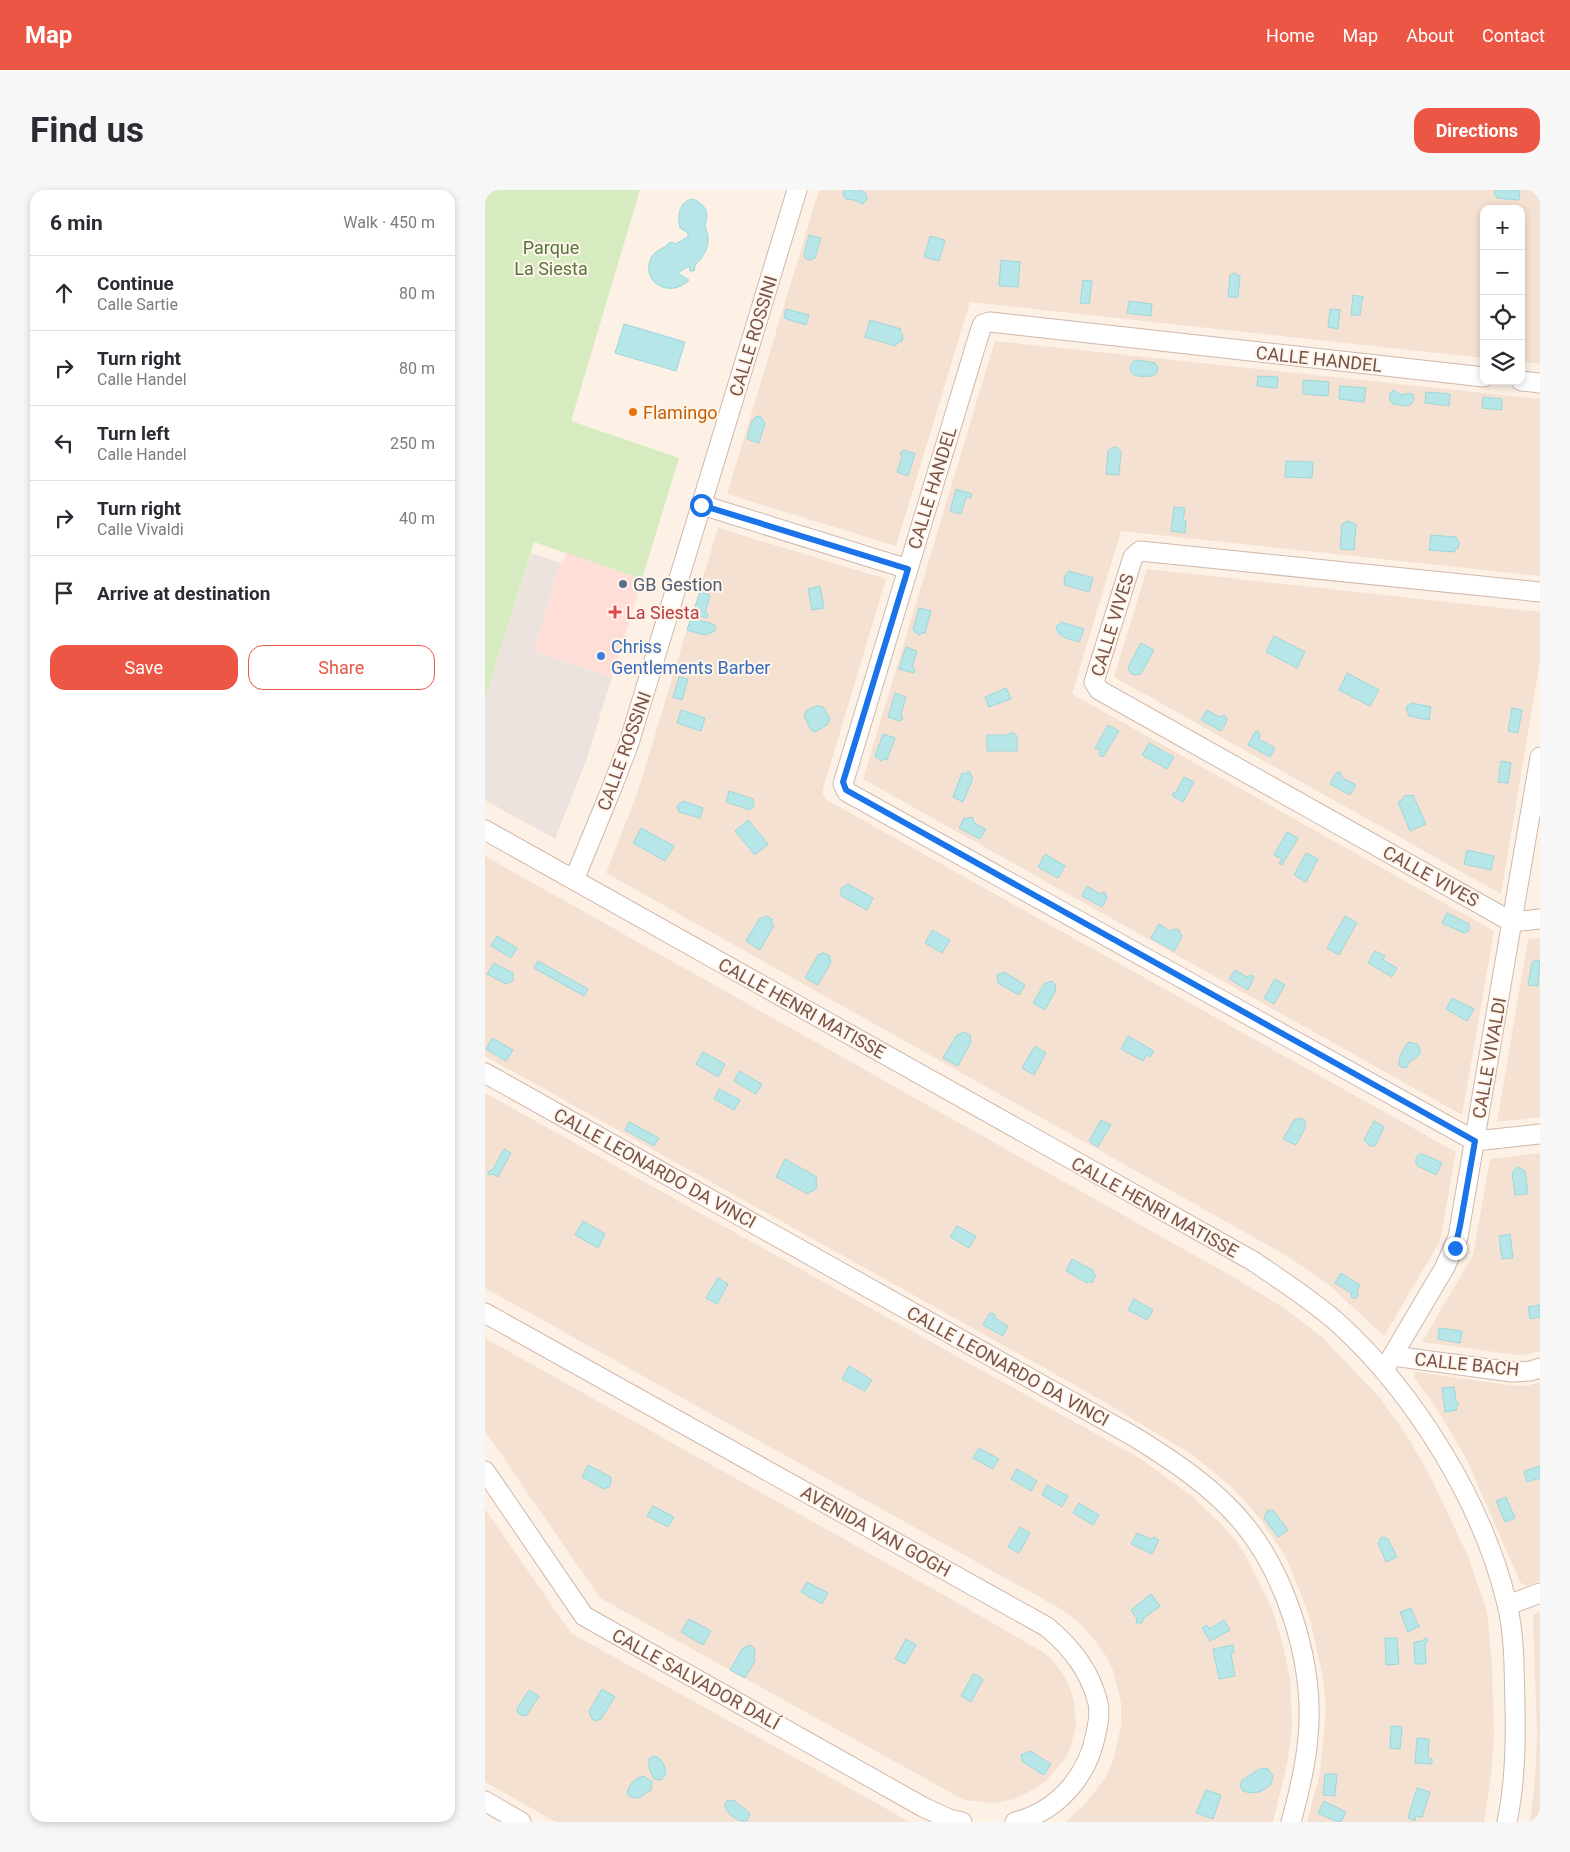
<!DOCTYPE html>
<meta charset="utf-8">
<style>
body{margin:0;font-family:Roboto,sans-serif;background:#f7f7f7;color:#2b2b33}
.controls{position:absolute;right:15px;top:15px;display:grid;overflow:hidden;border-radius:10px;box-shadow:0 2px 8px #0003}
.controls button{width:45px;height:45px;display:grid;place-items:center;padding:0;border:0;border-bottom:1px solid #e1e1e2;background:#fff;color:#2b2b33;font:25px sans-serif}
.stop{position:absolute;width:15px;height:15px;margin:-11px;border:4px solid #1a73e8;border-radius:50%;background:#fff}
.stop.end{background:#1a73e8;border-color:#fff;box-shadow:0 1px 5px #0008}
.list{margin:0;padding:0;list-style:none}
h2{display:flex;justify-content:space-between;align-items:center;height:65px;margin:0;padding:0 20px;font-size:21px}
h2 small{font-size:16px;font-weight:400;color:#7c7c81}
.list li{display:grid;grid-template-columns:32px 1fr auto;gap:15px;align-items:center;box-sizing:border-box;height:75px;padding:0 20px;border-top:1px solid #e1e1e2}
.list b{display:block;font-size:19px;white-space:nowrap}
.list p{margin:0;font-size:16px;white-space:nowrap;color:#7c7c81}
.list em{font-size:16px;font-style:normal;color:#7c7c81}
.actions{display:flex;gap:10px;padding:15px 20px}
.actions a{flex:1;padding:11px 0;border:1px solid #ec5644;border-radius:15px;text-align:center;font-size:18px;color:#ec5644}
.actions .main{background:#ec5644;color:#fff}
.icon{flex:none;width:28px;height:28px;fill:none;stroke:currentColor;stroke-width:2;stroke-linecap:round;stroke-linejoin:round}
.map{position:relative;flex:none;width:1055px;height:1632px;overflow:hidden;border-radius:15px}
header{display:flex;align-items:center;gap:30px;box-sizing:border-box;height:70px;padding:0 25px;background:#ec5644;color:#fff}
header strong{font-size:24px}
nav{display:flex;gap:28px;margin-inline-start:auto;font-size:18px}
.intro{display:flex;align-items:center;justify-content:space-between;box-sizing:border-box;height:120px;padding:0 30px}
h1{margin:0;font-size:35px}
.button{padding:12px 22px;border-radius:15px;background:#ec5644;color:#fff;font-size:18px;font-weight:700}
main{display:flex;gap:30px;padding:0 30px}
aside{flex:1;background:#fff;border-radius:15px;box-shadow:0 2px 8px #0003}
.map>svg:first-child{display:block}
.residential{fill:#f5e1d2}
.commercial{fill:#feded7}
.industrial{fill:#ece3de}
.green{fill:#d7ebc1}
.water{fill:#b7e6e8;stroke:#9dd7da}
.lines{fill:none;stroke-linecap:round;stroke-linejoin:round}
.street-casing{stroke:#d1b8ac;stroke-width:21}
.street{stroke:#fff;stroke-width:19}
.route{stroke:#1a73e8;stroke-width:6}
.food-dot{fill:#e8710a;stroke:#fff5eb;stroke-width:2}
.service-dot{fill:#5c6f8a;stroke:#fff5eb;stroke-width:2}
.health-dot{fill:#e0444e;stroke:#fff5eb;stroke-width:2}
.shop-dot{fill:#3f7fe0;stroke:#fff5eb;stroke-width:2}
.labels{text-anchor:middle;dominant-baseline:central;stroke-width:4;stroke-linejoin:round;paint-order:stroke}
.park-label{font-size:18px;fill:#55773d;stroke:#fff5eb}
.street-label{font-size:18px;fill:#775348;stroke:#fff5eb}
.food-label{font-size:18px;fill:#c56008;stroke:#fff5eb;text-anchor:start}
.service-label{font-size:18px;fill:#4e5e75;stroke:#fff5eb;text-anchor:start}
.health-label{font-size:18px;fill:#be3a42;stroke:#fff5eb;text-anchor:start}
.shop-label{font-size:18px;fill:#366cbe;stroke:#fff5eb;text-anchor:start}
</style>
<header>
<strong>Map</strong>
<nav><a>Home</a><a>Map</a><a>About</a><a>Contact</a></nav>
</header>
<div class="intro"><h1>Find us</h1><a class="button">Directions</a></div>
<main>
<aside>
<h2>6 min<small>Walk · 450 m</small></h2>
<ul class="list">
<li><svg class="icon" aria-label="ahead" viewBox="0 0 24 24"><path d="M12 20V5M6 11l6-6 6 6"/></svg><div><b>Continue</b><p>Calle Sartie</p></div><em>80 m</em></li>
<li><svg class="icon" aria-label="right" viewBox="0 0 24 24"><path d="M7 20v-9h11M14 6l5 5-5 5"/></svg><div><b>Turn right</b><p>Calle Handel</p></div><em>80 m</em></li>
<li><svg class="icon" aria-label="left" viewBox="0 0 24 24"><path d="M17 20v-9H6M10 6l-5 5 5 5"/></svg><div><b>Turn left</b><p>Calle Handel</p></div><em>250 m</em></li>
<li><svg class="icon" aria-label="right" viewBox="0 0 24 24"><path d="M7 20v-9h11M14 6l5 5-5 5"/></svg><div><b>Turn right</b><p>Calle Vivaldi</p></div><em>40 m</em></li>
<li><svg class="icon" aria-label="arrive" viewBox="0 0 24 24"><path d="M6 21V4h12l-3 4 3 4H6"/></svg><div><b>Arrive at destination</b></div></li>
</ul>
<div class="actions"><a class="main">Save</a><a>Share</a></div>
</aside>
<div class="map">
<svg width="1055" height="1632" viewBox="0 0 1055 1632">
<rect width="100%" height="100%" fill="#fdf0e4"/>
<g class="residential">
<polygon points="334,0 1055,0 1055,174 1036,172 1036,19 999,19 999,168 485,112 411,356 242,304"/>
<polygon points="510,151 1055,209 1055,386 636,341 587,504 1009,741 977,925 378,589"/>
<polygon points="233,338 401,389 338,599 338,605 342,610 971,962 955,1051 899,1146 843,1094 802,1066 121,683 152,604"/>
<polygon points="662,379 1055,422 1055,471 1016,704 629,487"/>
<polygon points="0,666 750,1088 799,1118 838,1148 896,1209 925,1251 946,1288 982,1364 1002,1421 1007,1474 1009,1544 1007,1577 999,1632 822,1632 835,1583 841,1520 838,1488 826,1433 817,1406 801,1368 777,1331 748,1298 705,1263 595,1198 0,866"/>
<polygon points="1055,748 1055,927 1012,932 1043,749"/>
<polygon points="0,903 656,1269 707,1306 736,1334 751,1351 761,1366 787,1418 799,1459 805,1489 807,1536 803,1570 788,1632 581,1632 600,1614 620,1588 629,1568 636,1536 636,1512 628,1480 619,1463 608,1448 593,1432 574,1418 0,1098"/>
<polygon points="1055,963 1055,1161 1038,1165 1032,1165 937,1152 988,1065 1005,969"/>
<polygon points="0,1148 464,1408 558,1462 569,1472 578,1484 585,1498 589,1512 591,1536 585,1559 579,1570 561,1591 551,1598 530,1609 507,1613 479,1610 115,1408 0,1241"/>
<polygon points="931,1182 1031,1196 1041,1196 1055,1192 1055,1391 1040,1396 1035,1392 981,1268 953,1221 929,1187 929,1183"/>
<polygon points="0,1319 86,1443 425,1632 71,1632 0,1592"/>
<polygon points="1055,1422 1055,1632 1045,1632 1050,1592 1052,1544 1048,1426 1049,1424"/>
</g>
<polygon class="commercial" points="82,363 157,389 127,487 49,461 75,373 78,373"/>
<polygon class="industrial" points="46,363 75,373 49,461 127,487 101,571 70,649 0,610 0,509"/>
<polygon class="green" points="0,0 155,0 86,231 194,268 157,389 49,352 0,509"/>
<g class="water">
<polygon points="359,0 375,0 381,4 382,9 378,14 369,10 361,9 358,5"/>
<polygon points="1010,0 1035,0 1034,10 1012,8 1009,3"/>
<path d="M208,9C216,12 222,18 222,27C222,30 220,32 220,35C220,38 223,43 223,47C224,58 218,68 210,75L209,81H205L204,76L194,82V84L204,90C186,109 155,93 166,68C170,60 179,59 184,53L187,52L190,54L203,47V43L195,38C192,26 194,11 208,9Z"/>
<polygon points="324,45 336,48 330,68 325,70 320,68 319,64"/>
<polygon points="445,46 460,50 454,71 439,67"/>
<polygon points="516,70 535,72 533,97 514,96"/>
<polygon points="749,83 755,86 753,107 743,107 745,85"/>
<polygon points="598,90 607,91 604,114 595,113"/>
<polygon points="868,105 879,107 877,110 875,125 866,125"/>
<polygon points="644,111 667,114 666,126 642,123"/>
<polygon points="301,119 324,125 321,135 299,128"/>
<polygon points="845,119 855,120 853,139 843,137"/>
<polygon points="385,130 416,139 415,142 418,145 417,151 411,154 411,156 380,147"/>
<polygon points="139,134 200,152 191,181 130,163"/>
<path d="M653,170L670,173L673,178L672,182L668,186C658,186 646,189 645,177L648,172Z"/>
<polygon points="773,186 793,187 792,198 772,196"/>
<polygon points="818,190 844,192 843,206 818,204"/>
<polygon points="855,196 881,198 879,212 854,209"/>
<path d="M908,200L917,205L924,203L928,204L929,209L927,213L923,216L908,214C903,210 904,204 908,200Z"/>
<polygon points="941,202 965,204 964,216 940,213"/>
<polygon points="998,207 1017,209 1017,220 997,218"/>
<polygon points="272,226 276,227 280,233 274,253 262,249 267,231"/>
<polygon points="628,257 632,257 636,262 634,285 621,284 623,261"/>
<polygon points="419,260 430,264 423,286 412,282 417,267 415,263"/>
<polygon points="801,271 828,272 827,288 800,287"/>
<polygon points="471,299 487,304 486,308 481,307 476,324 465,321"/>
<polygon points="689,317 700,318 698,331 701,331 700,343 686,341"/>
<polygon points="864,331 871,335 869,360 855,359 857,334"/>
<polygon points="946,345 971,347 974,352 973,358 970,359 970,362 944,360"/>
<polygon points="584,381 608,388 604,402 580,395 579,387"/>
<polygon points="335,396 339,418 327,420 323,399"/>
<polygon points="215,402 225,405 220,423 223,424 222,428 208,424"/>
<polygon points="434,418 446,421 440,443 437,443 434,445 428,440"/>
<polygon points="206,428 228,434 231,437 230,441 220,445 202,440"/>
<path d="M576,432L599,439L594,452C586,449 572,448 571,437Z"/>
<polygon points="789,446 820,462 812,478 781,462"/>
<polygon points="656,453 669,460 656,484 650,485 646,484 643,477"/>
<polygon points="421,457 432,461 427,477 430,479 429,483 414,479"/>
<polygon points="862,483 894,500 885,516 854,500"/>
<polygon points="194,487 203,489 197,510 188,507"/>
<polygon points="521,498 526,509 504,517 500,507"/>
<polygon points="410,503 421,507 416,524 418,529 415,531 403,527"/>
<polygon points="927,513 946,517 944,530 924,526 921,518 923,515"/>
<polygon points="331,516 336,516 339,518 345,529 342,535 330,542 325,539 319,525 322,520"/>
<polygon points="1027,518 1037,520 1033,543 1023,541"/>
<polygon points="196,520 220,528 216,541 192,533"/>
<path d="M722,520L734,527L739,525C745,529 739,536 736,541L716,530Z"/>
<polygon points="623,535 634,541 618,567 614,565 615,560 610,558"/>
<polygon points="773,541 775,545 774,549 790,558 785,567 763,555 770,542"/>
<polygon points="525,543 529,543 532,546 532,561 502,561 502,545 522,545"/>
<polygon points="398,544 410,548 402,570 399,569 396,571 390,566"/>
<polygon points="664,553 689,567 682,579 657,565"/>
<polygon points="1016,571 1026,573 1023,593 1013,592"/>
<polygon points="482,582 485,582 486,586 488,588 478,612 468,607 477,583 480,584"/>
<polygon points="854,582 856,583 856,587 871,595 865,605 845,594 851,583"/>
<polygon points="699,587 709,592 698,612 689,607 687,604 691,602"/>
<polygon points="244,601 268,609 269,616 265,620 241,612"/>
<polygon points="928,605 941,634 925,641 913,612 917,610 919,606"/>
<polygon points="198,611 218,618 215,628 194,622 192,616"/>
<polygon points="485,627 488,628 489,633 501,639 495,649 474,638 479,628 482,629"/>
<polygon points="263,630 283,654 270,665 250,641"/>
<polygon points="156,638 189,656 180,671 148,653"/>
<polygon points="802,642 813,648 797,675 794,673 797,669 789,665"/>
<polygon points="982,660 1009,666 1006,680 979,674"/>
<polygon points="821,663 833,669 821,692 809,685"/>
<polygon points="560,664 580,676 573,688 553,677"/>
<polygon points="363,694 388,708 382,720 356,706 356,698"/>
<polygon points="602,696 615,704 620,702 622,708 617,717 597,706"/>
<polygon points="962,723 984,734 984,741 979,743 957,733"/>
<polygon points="281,726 287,729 287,734 289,735 275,760 261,751 275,728 277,728"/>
<polygon points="860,726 872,733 854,765 842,758"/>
<polygon points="674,734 685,741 690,739 694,740 697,747 689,761 666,748"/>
<polygon points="447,740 465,750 457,763 440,753"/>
<polygon points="12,746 32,758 26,768 6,756"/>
<polygon points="890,761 900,766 898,770 912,778 907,787 883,773"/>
<polygon points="338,763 344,765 346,772 333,795 320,788 333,765"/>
<polygon points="1050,770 1055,771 1053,796 1043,795 1047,773"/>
<polygon points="53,771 103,799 99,806 49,778"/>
<polygon points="9,773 28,783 28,791 21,794 2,784"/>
<polygon points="750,780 762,787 766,785 769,787 763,800 744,789"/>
<polygon points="519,782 540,795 534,805 513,793 512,785"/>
<polygon points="790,789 800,795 789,814 779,808"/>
<polygon points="567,791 570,794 571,800 560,820 548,813 559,794"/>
<polygon points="967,808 989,819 982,831 961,819"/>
<polygon points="478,842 485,845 486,852 473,876 458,868 471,846"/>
<polygon points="643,846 669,861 665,867 662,865 658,871 636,859"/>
<polygon points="7,848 28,860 21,871 1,859"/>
<path d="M924,852L932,854C939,863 933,867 925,871L922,877L917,878L914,875C913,868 919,856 924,852Z"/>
<polygon points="550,856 561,863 549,885 537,878"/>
<polygon points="218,862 240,874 233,887 211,874"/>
<polygon points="254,881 277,894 271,904 249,891"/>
<polygon points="234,899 255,910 249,920 229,909"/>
<polygon points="816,928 820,931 820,938 811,955 798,949 809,930"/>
<polygon points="616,930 626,935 613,957 604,951"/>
<polygon points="889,931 899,937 890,956 885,956 879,950"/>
<polygon points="144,932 174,948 169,956 140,940"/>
<polygon points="19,959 26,963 13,987 8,984 3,985 3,982 8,979"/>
<path d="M938,964L957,973L951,985L933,976L931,973C930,967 933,964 938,964Z"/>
<polygon points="300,969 332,987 331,990 332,998 328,1001 325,1001 323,1004 291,987"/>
<polygon points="1033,977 1040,981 1043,1004 1030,1005 1027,982"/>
<polygon points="98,1031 120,1044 113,1058 90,1045"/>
<polygon points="472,1036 491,1046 484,1058 465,1047"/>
<polygon points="1025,1044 1028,1068 1017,1069 1014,1046"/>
<polygon points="587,1069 609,1081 608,1084 611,1085 607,1093 603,1091 602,1093 581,1081"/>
<polygon points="856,1083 875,1095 872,1102 873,1106 871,1108 867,1108 866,1103 850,1093"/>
<polygon points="233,1088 243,1094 232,1114 221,1108"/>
<polygon points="649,1109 668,1120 662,1130 643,1120"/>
<polygon points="1055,1115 1055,1127 1045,1129 1043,1117"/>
<polygon points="507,1123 510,1125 510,1128 523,1136 518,1146 498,1135 504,1124"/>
<polygon points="954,1138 977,1141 975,1153 953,1149"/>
<polygon points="364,1176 387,1190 380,1201 357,1189"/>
<polygon points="969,1197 971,1210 974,1213 971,1217 972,1220 960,1222 957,1198"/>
<polygon points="494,1258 514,1269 508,1279 488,1268"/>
<polygon points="103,1275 126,1287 125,1296 119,1299 97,1287"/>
<polygon points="1055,1276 1055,1288 1042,1292 1039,1281"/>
<polygon points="532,1279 552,1291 546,1301 526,1289"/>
<polygon points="562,1295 583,1306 577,1317 557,1305"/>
<polygon points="1021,1307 1030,1328 1020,1332 1011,1311"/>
<polygon points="594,1313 614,1325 608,1335 588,1323"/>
<polygon points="168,1316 189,1327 183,1337 162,1326"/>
<polygon points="786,1320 789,1321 803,1340 793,1347 779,1328 782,1321"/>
<polygon points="535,1337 545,1343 534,1363 523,1357"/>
<polygon points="652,1343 666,1349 669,1347 674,1350 667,1364 646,1354"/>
<polygon points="899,1347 903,1349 912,1367 901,1372 893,1353 896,1348"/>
<polygon points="322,1392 343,1403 337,1414 316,1402"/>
<polygon points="666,1404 675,1416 658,1429 657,1433 651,1433 652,1429 646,1420"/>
<polygon points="926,1418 932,1433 935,1436 923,1442 915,1422"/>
<polygon points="204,1429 226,1441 218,1455 196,1442"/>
<polygon points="739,1430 745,1440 725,1451 717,1438 722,1435 724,1439"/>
<polygon points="900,1448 912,1448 914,1474 901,1475"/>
<polygon points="940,1448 943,1450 940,1454 941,1474 930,1474 929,1452 937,1451"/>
<polygon points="421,1449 431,1455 420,1474 410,1469"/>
<polygon points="265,1455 270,1459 269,1467 270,1471 260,1488 245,1480 257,1459"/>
<polygon points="748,1455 749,1462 746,1464 750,1486 734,1489 728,1459"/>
<polygon points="488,1484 493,1485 498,1490 486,1512 476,1506"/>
<polygon points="117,1499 130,1507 116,1529 111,1531 107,1529 104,1521"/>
<polygon points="44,1500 54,1506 42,1525 38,1526 33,1523 32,1519"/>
<polygon points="906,1536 917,1537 915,1559 905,1558"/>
<polygon points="932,1548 944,1549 943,1568 947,1569 947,1574 930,1573"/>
<polygon points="545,1561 566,1574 559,1585 538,1572 536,1565"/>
<path d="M168,1566C177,1566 180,1577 181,1584L176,1590L169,1589L164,1578V1569Z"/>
<path d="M778,1578L783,1579L788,1586L786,1594C778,1602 769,1605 758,1601L755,1596L757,1590C763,1587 773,1579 778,1578Z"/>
<polygon points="840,1584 852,1584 850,1606 838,1605"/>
<path d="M159,1586L167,1592L166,1600L153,1608L145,1607L142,1603C144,1594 150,1588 159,1586Z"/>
<polygon points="932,1598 945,1602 937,1627 931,1626 930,1631 923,1628"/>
<polygon points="721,1600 736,1605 728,1629 711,1623"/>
<path d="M243,1610L250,1611C254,1616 262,1619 265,1624L262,1631C252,1632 239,1623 240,1613Z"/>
<polygon points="839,1611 861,1622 856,1632 852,1632 833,1623"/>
</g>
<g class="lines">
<g class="street-casing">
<g id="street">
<polyline points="999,187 505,132 498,134 496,138 358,594 362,602 990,951 1055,944"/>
<polyline points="1036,191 1055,193"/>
<polyline points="217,315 423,379"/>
<polyline points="1055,402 655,361 648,367 609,492 614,500 1027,732 1055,729"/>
<path d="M0,640L768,1071C797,1091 827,1110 853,1133C930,1203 998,1313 1022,1414C1030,1447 1029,1482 1030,1516C1031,1554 1030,1594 1022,1632"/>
<polyline points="89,690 126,600 144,553 312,0"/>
<path d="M0,883L648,1246C687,1270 728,1297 758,1333C800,1384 826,1465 824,1531C823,1566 815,1599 806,1632"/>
<path d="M0,1123L562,1437C587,1458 605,1481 613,1513C615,1522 613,1534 611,1543C603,1586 573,1621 530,1632"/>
<polyline points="908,1166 1027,1182 1045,1181 1055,1178"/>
<polyline points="899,1180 960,1077 973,1047 1055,567"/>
<polyline points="0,1281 99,1426 438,1617 464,1629 477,1632"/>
<polyline points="1023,1415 1055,1403"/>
<polyline points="0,1611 36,1632"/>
</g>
</g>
<use href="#street" class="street"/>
</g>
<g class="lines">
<polyline class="route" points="216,315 423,379 358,592 361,600 990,951 975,1036 970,1058"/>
</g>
<circle class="food-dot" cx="148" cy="222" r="5"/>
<circle class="service-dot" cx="138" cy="394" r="5"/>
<path class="health-dot" d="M127.5 414.5h5v5h5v5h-5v5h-5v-5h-5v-5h5z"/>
<circle class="shop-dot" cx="116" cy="466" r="5"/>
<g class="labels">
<g class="park-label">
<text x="66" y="57">Parque<tspan x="66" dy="21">La Siesta</tspan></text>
</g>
<g class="street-label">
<text transform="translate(268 146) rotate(-73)">CALLE ROSSINI</text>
<text transform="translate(834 169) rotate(6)">CALLE HANDEL</text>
<text transform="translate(447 298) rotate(-73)">CALLE HANDEL</text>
<text transform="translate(627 435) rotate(-73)">CALLE VIVES</text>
<text transform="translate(139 561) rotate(-70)">CALLE ROSSINI</text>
<text transform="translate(946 686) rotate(29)">CALLE VIVES</text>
<text transform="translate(317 818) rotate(29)">CALLE HENRI MATISSE</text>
<text transform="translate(1004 868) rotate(-80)">CALLE VIVALDI</text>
<text transform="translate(170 978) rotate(29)">CALLE LEONARDO DA VINCI</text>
<text transform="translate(670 1017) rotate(29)">CALLE HENRI MATISSE</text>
<text transform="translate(982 1174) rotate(6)">CALLE BACH</text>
<text transform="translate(523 1176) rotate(29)">CALLE LEONARDO DA VINCI</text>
<text transform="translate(391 1341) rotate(29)">AVENIDA VAN GOGH</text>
<text transform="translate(211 1489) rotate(29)">CALLE SALVADOR DALÍ</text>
</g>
<g class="food-label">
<text x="158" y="222">Flamingo</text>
</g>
<g class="service-label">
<text x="148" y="394">GB Gestion</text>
</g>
<g class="health-label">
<text x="141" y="422">La Siesta</text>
</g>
<g class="shop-label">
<text x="126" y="456">Chriss<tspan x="126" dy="21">Gentlements Barber</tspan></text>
</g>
</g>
</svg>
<div class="controls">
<button>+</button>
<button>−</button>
<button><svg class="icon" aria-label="locate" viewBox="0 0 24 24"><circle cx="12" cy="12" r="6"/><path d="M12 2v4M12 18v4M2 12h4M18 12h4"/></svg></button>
<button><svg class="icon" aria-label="layers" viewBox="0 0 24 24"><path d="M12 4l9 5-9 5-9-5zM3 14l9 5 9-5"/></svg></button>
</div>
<div class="stop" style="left:216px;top:315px"></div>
<div class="stop end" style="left:970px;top:1058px"></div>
</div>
</main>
